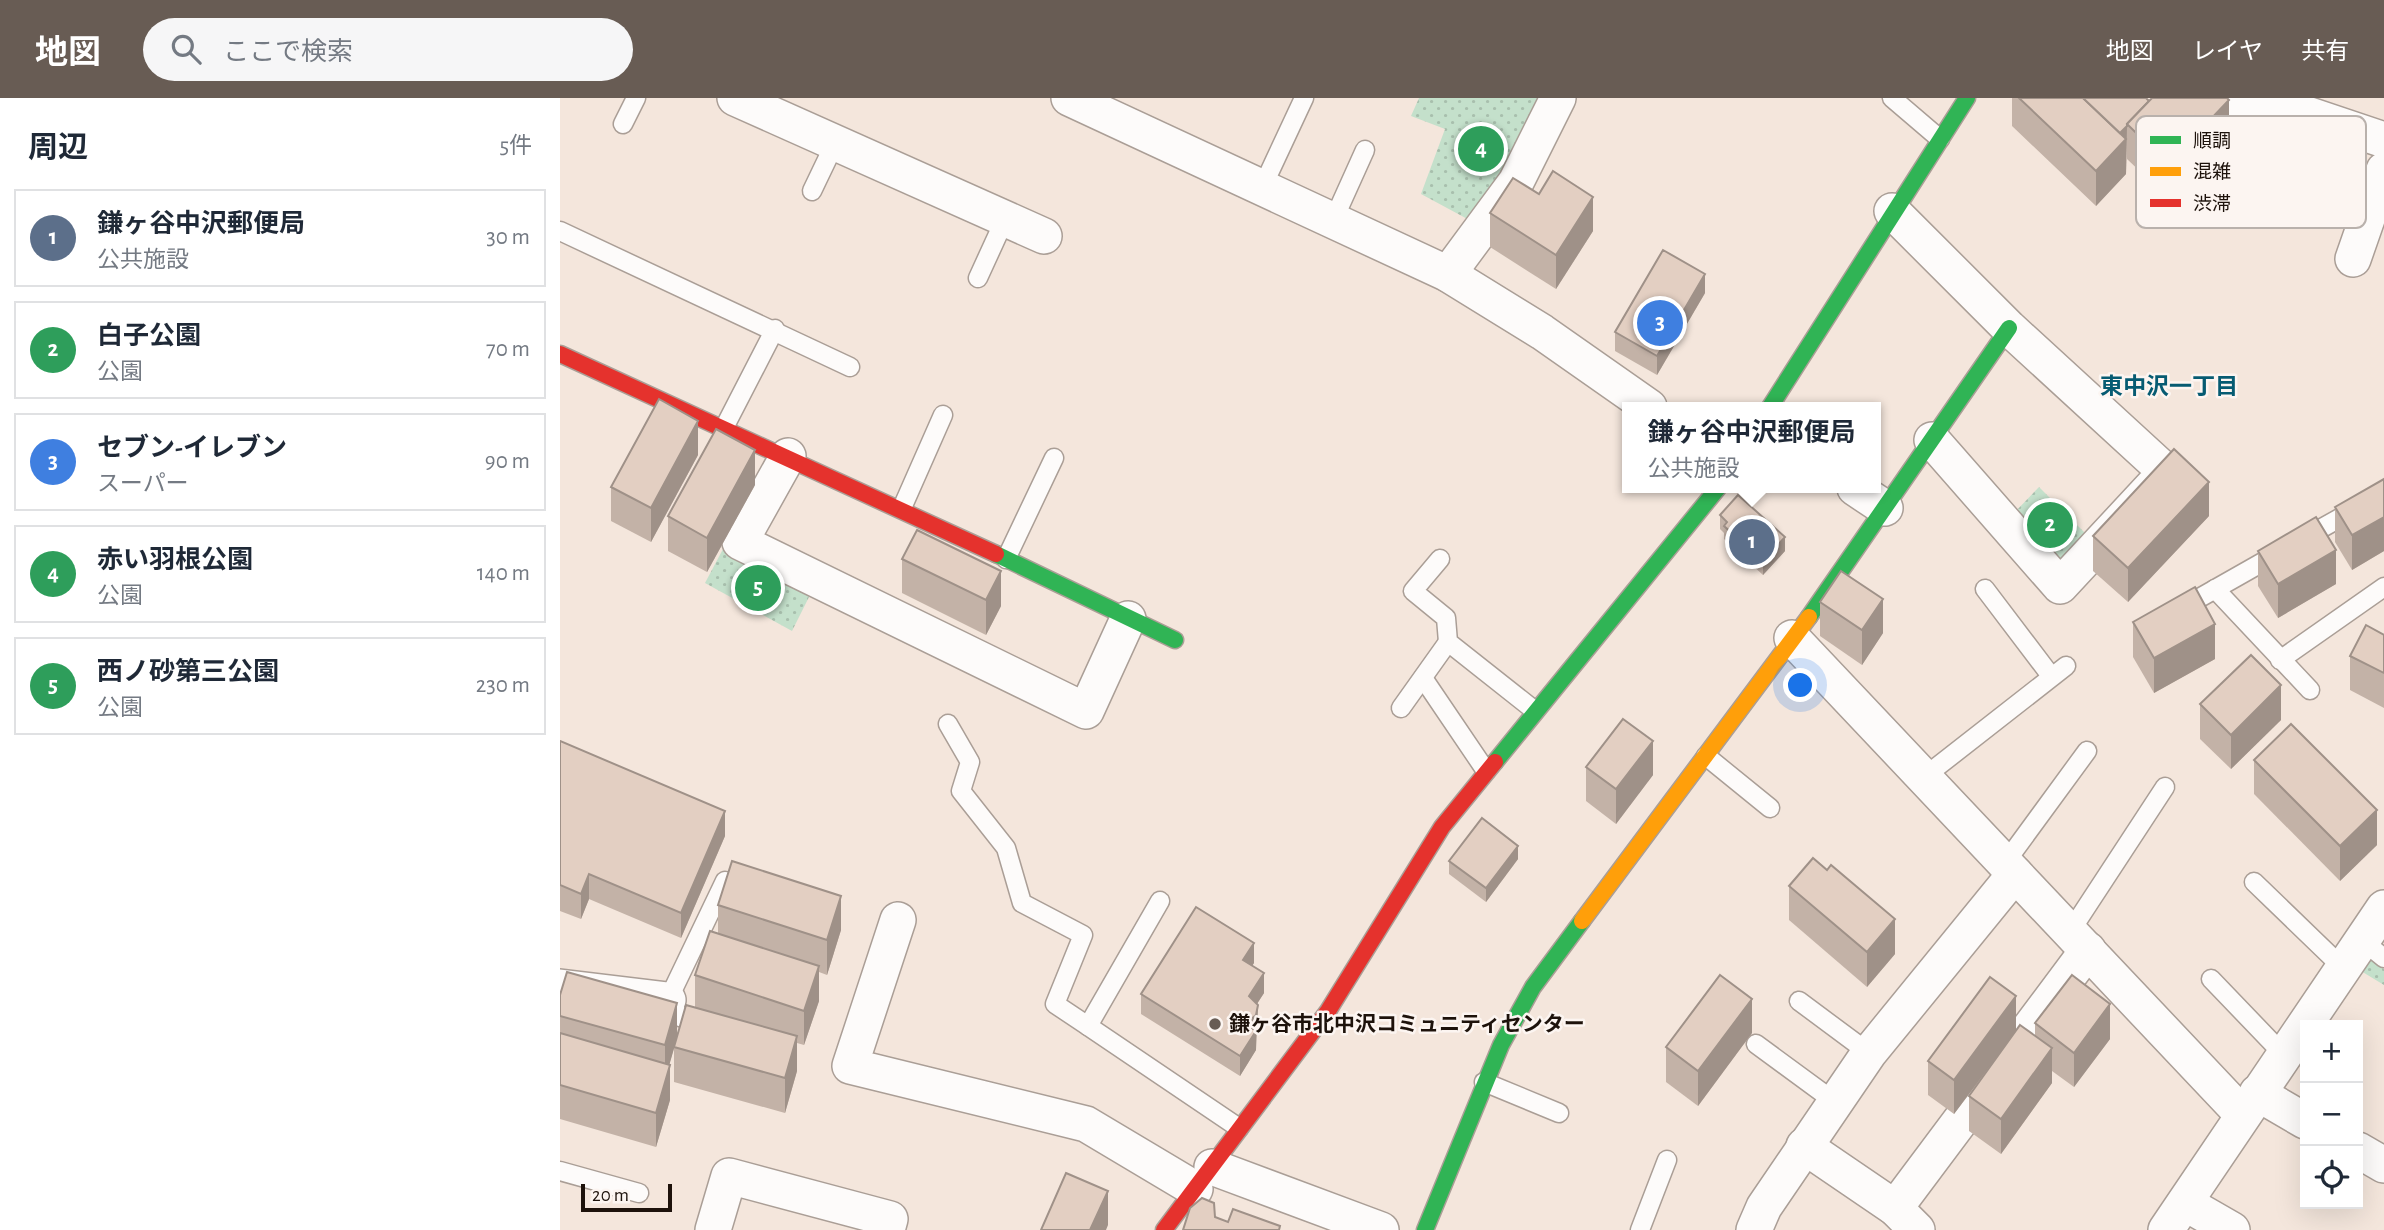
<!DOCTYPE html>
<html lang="ja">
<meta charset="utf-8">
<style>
body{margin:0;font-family:"Alegreya Sans","Noto Sans JP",sans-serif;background:#f6f6f7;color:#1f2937}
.controls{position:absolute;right:21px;bottom:21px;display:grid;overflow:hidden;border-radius:0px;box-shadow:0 7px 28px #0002}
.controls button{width:63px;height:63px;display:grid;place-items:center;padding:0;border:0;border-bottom:2px solid #e0e1e3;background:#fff;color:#1f2937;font:35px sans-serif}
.scale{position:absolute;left:21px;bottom:18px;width:91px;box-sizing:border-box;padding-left:7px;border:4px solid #1d120b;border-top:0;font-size:19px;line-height:24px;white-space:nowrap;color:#1d120b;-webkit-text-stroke:5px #fcf5f1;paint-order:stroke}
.you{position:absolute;left:1241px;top:588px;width:24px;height:24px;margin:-18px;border:5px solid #fff;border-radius:50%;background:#1a73e8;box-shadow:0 0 0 10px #1a73e833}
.badge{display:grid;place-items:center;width:46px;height:46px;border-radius:50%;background:#685c54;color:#fff;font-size:23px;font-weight:700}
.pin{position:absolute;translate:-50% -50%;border:4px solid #fff;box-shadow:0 2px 7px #0006}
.popup{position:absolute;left:1062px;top:304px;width:259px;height:91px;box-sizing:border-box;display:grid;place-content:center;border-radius:0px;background:#fff;filter:drop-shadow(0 2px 5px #0005);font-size:23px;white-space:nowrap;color:#747a83}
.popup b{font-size:26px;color:#1f2937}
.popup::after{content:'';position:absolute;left:50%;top:100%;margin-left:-14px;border:14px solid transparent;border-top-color:#fff}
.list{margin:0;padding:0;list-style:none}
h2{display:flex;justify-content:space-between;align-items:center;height:91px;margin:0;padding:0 28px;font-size:30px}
h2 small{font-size:23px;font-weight:400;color:#747a83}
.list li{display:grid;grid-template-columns:46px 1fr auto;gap:21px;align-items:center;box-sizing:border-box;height:98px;margin:0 14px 14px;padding:0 14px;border:2px solid #e0e1e3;border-radius:0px}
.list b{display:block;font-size:26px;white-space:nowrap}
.list p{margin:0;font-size:23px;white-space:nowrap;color:#747a83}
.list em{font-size:23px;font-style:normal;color:#747a83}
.icon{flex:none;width:38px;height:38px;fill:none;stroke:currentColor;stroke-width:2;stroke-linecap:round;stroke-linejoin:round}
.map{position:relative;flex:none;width:1824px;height:1132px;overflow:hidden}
header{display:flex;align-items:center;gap:42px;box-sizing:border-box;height:98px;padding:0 35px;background:#685c54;color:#fff}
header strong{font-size:33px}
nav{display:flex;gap:38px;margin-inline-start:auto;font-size:24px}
.search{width:490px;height:63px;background:#f6f6f7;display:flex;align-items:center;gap:18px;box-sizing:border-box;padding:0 24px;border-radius:38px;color:#747a83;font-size:26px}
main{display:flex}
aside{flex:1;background:#fff}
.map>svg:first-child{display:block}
.park{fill:url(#park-dots)}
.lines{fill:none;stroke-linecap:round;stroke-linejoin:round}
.lane-casing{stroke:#aa9e96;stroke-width:21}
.street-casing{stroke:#aa9e96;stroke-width:38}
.fast-casing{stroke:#aa9e96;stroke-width:19}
.slow-casing{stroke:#aa9e96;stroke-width:19}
.jam-casing{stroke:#aa9e96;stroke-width:19}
.lane{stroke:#fdfbfa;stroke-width:18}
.street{stroke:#fdfbfa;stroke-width:35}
.fast{stroke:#30b455;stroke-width:16}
.slow{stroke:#ff9f0a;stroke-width:16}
.jam{stroke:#e5322d;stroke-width:16}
.wall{fill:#c3b2a7}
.shaded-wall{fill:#9f9188}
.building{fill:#e3cfc2;stroke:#9f9188;stroke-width:2}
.poi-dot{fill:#685c54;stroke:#fcf5f1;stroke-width:2.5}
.labels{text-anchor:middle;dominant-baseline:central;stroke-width:5;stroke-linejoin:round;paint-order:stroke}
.poi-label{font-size:21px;font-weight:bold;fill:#1d120b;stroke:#fcf5f1;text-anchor:start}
.neighbourhood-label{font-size:23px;font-weight:bold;fill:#065b72;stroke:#fcf5f1}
.key{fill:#fcf5f1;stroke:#b9b1ac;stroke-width:2}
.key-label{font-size:19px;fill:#1d120b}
</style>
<header>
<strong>地図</strong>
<div class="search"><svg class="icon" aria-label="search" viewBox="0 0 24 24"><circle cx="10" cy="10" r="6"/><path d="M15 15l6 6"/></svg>ここで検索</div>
<nav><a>地図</a><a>レイヤ</a><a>共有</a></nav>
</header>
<main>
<aside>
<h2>周辺<small>5件</small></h2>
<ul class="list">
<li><span class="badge" style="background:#5c6f8a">1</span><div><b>鎌ヶ谷中沢郵便局</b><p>公共施設</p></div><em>30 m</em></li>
<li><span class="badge" style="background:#2e9e5b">2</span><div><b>白子公園</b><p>公園</p></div><em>70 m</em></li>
<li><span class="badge" style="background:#3f7fe0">3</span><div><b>セブン-イレブン</b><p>スーパー</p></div><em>90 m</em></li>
<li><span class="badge" style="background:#2e9e5b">4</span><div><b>赤い羽根公園</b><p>公園</p></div><em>140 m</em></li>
<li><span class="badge" style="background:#2e9e5b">5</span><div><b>西ノ砂第三公園</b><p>公園</p></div><em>230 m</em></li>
</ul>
</aside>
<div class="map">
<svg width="1824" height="1132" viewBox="0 0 1824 1132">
<defs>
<pattern id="park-dots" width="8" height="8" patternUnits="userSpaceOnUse" patternTransform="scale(1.75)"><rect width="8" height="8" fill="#c4e0cb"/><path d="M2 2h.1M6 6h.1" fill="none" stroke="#a8bfad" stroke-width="1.8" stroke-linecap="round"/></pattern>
</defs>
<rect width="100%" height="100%" fill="#f4e6dc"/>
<g class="park">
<polygon points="859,0 987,0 913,124 861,96 885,31 851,18"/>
<polygon points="1479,389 1529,439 1506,464 1492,464 1453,416"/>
<polygon points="163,451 251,495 232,533 145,485"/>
<polygon points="1805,856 1824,871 1824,887 1796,870"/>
</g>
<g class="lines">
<g class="lane-casing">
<g id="lane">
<polyline points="1332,0 1380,41"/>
<polyline points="63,26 76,0"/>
<polyline points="702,90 744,0"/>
<polyline points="252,93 275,45"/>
<polyline points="773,123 805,52"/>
<polyline points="0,133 290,269"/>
<polyline points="418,180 445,121"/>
<polyline points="164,330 215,231"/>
<polyline points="342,410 383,317"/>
<polyline points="1744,440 1796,411"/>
<polyline points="446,461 494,360"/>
<polyline points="880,461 853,493 886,520 888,544 974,612"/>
<polyline points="1425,491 1491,578"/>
<polyline points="1655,491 1750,592"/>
<polyline points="1620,511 1717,456"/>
<polyline points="1720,562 1824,489"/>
<polyline points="863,580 926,673"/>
<polyline points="841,610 888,544"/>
<polyline points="388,626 410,664 401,693 446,750 462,805 523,837 495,906 528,928"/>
<polyline points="1146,658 1210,710"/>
<polyline points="1364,679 1506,568"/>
<polyline points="1445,765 1527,653"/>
<polyline points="1694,784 1782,869"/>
<polyline points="600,803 528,928 679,1030"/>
<polyline points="1510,834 1605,689"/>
<polyline points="1803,843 1824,860"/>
<polyline points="1651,881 1723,956"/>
<polyline points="1239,903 1309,955"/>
<polyline points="144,927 120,919 108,902 165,783 189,790"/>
<polyline points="1196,946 1275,1004"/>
<polyline points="924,984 999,1015"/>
<polyline points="0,1073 79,1095"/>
<polyline points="1080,1132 1107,1062"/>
</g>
</g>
<g class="street-casing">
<g id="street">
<polyline points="175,0 484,138"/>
<polyline points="509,0 888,176 982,234 1089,309"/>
<polyline points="1699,0 1824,42"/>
<polyline points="1652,102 1685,0"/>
<polyline points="1332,113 1449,230 1606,374 1500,488 1372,342"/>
<polyline points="1793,161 1824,72"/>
<polyline points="888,176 956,84 998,0"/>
<polyline points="228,358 180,444 526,613 568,521"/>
<polyline points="1295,390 1325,410"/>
<polyline points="1232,540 1682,1016"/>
<polyline points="338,822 290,968 526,1026 635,1091"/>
<polyline points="0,889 108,902"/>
<polyline points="1697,995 1745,1023"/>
<polyline points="1244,1048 1335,1110 1357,1132"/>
<polyline points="1798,1052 1824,1067"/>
<polyline points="652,1069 821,1132"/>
<polyline points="1625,1105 1672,1132"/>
<polyline points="1335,1110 1528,852"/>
<polyline points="153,1132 169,1078 330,1121 327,1132"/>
<polyline points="1194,1132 1204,1109 1309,955 1455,776"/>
<polyline points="1606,1132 1824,810"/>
</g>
</g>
<g class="fast-casing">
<g id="fast">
<polyline points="1210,309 1407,0"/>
<polyline points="436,456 615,542"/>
<polyline points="1249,519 1449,230"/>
<polyline points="935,664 1158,390"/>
<polyline points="865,1132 941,947 973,889 1022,823"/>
</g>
</g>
<g class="slow-casing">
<polyline id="slow" points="1022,823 1249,519"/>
</g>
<g class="jam-casing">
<g id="jam">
<polyline points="0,256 436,456"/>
<polyline points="604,1132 768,913 882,729 935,664"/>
</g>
</g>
<use href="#lane" class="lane"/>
<use href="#street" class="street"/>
<use href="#fast" class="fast"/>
<use href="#slow" class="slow"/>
<use href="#jam" class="jam"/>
</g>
<g class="wall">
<polygon points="1452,0 1586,0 1589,3 1669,36 1608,100 1567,61 1567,41 1566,76 1536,108 1452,28"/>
<polygon points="930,115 1033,133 996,191 930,149"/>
<polygon points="1145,195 1097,277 1055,253 1055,234"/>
<polygon points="138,357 91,444 51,423 51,389"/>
<polygon points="1824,381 1824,453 1792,472 1775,444 1775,409"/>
<polygon points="195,387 147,474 108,453 108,418"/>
<polygon points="1160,417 1225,453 1203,477 1164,441 1164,435 1160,431"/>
<polygon points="1649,418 1568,504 1533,473 1533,438"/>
<polygon points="1698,453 1776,486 1718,520 1698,488"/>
<polygon points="342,461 441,508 426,537 342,495"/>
<polygon points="1260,504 1323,535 1302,567 1260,538"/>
<polygon points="1573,524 1655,561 1594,595 1573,559"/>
<polygon points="1824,537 1824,610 1790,592 1790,558"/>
<polygon points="1640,606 1721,622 1671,671 1640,641"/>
<polygon points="0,643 165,738 121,840 29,801 21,821 0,813"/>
<polygon points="1694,662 1817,747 1780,783 1694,696"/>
<polygon points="1026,669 1093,677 1056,726 1026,703"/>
<polygon points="958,761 926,804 889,776 889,763"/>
<polygon points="1229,788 1335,856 1307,889 1229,822"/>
<polygon points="158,807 281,832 267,877 259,874 259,903 244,947 237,945 237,973 225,1015 114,984 114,950 109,967 110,1002 96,1049 0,1021 0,897 117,939 135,910 135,877 158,836"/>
<polygon points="694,865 692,868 704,895 697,906 698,927 696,936 696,952 680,978 581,916 581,896"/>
<polygon points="1475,925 1550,941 1514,989 1492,973 1492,985 1441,1056 1409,1033 1409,998 1436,961 1394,1016 1368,997 1368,963 1456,932 1475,938"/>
<polygon points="1192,935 1138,1008 1106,984 1106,949"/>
</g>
<g class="shaded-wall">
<polygon points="1669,2 1669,36 1608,100 1608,66"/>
<polygon points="1567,28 1566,76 1536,108 1536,73 1556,40"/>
<polygon points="1033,99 1033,133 996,191 996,157"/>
<polygon points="1145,176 1145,195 1097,277 1097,258"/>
<polygon points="138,323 138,357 91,444 91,410"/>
<polygon points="195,352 195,387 147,474 147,440"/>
<polygon points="1649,384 1649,418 1568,504 1568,470"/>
<polygon points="1824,419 1824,453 1792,472 1792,437"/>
<polygon points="1225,439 1225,453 1203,477 1203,463"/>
<polygon points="1776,452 1776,486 1718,520 1718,486"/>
<polygon points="441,473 441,508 426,537 426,502"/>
<polygon points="1323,501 1323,535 1302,567 1302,532"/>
<polygon points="1655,526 1655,561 1594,595 1594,560"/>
<polygon points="1721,587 1721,622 1671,671 1671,637"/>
<polygon points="1093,643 1093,677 1056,726 1056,691"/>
<polygon points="1817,712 1817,747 1780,783 1780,748"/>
<polygon points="165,713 165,738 121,840 121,815"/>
<polygon points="958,748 958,761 926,804 926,790"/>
<polygon points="29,776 29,801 21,821 21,796"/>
<polygon points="281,798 281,832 267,877 267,842"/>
<polygon points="1335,821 1335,856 1307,889 1307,854"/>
<polygon points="694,845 694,865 683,881 683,862"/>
<polygon points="259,868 259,903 244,947 244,913"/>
<polygon points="704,875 704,895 689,918 689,898"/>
<polygon points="1456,898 1456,933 1394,1016 1394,982"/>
<polygon points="1192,901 1192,935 1138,1008 1138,973"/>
<polygon points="117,905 117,940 105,982 105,947"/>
<polygon points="1550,906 1550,941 1514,989 1514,955"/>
<polygon points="698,907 696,952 680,978 680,958 689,943 689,923"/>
<polygon points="237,938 237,973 225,1015 225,980"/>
<polygon points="1492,950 1492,985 1441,1056 1441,1021"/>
<polygon points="110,967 110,1002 96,1049 96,1015"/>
<polygon points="548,1093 548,1127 546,1132 530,1132"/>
</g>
<g class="building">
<polygon points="1459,0 1523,0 1566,41 1536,73"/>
<polygon points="1523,0 1586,0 1589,3 1567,26 1567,28 1560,35"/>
<polygon points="1592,0 1667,0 1669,2 1608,66 1567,26"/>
<polygon points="993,73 1033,99 996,157 930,115 953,80 979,96"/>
<polygon points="1103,152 1145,176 1097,258 1055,234"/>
<polygon points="99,301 138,323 91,410 51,389"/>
<polygon points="156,331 195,352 147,440 108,418"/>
<polygon points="1614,351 1649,384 1568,470 1533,438"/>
<polygon points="1824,381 1824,419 1792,437 1775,409"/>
<polygon points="1178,397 1225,439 1203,463 1164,428 1167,424 1160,417"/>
<polygon points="1756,419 1776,452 1718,486 1698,453"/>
<polygon points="357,432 441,473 426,502 342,461"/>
<polygon points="1281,473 1323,501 1302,532 1260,504"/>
<polygon points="1635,489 1655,526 1594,560 1573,524"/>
<polygon points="1806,527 1824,537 1824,575 1790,558"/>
<polygon points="1691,557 1721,587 1671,637 1640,606"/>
<polygon points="1063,621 1093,643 1056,691 1026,669"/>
<polygon points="1731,626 1817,712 1780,748 1694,662"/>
<polygon points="0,643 165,713 121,815 29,776 21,796 0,787"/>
<polygon points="922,720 958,748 926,790 889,763"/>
<polygon points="1253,760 1267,772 1271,767 1335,821 1307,854 1229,788"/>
<polygon points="172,763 281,798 267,842 158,807"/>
<polygon points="636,809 694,845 683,862 704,875 689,898 698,907 696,917 689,923 679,915 676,920 696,933 680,958 581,896"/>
<polygon points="150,833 259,868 244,913 135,877"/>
<polygon points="7,874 117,905 105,947 0,918 0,897"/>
<polygon points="1160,877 1192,901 1138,973 1106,949"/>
<polygon points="1512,877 1550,906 1514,955 1475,925"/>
<polygon points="1430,879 1456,898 1394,982 1368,963"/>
<polygon points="126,907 237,938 225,980 114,949"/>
<polygon points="1460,927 1492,950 1441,1021 1409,998"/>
<polygon points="0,935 110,967 96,1015 0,987"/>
<polygon points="506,1075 548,1093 530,1132 481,1132"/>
<polygon points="642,1100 654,1105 655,1119 668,1124 673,1111 720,1128 719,1132 623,1132 630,1110"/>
</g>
<circle class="poi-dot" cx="655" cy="926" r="7"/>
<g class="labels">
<g class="poi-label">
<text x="669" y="926">鎌ヶ谷市北中沢コミュニティセンター</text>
</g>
<g class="neighbourhood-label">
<text x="1609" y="289">東中沢一丁目</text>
</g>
</g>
<rect x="1576" y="18" width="230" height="112" rx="10" class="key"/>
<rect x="1590" y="38" width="31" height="8" fill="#30b455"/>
<rect x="1590" y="69" width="31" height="9" fill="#ff9f0a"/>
<rect x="1590" y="101" width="31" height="8" fill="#e5322d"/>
<g class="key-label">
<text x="1633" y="49">順調</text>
<text x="1633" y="80">混雑</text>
<text x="1633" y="112">渋滞</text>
</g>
</svg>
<div class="controls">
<button>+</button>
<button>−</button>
<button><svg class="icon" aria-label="locate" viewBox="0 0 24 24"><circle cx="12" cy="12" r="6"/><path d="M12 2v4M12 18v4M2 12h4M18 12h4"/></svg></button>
</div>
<div class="scale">20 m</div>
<div class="you"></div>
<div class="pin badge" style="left:1192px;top:444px;background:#5c6f8a">1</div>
<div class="popup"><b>鎌ヶ谷中沢郵便局</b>公共施設</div>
<div class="pin badge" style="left:1490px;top:427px;background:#2e9e5b">2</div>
<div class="pin badge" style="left:1100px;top:225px;background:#3f7fe0">3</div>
<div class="pin badge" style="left:921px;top:51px;background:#2e9e5b">4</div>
<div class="pin badge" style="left:198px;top:490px;background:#2e9e5b">5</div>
</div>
</main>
